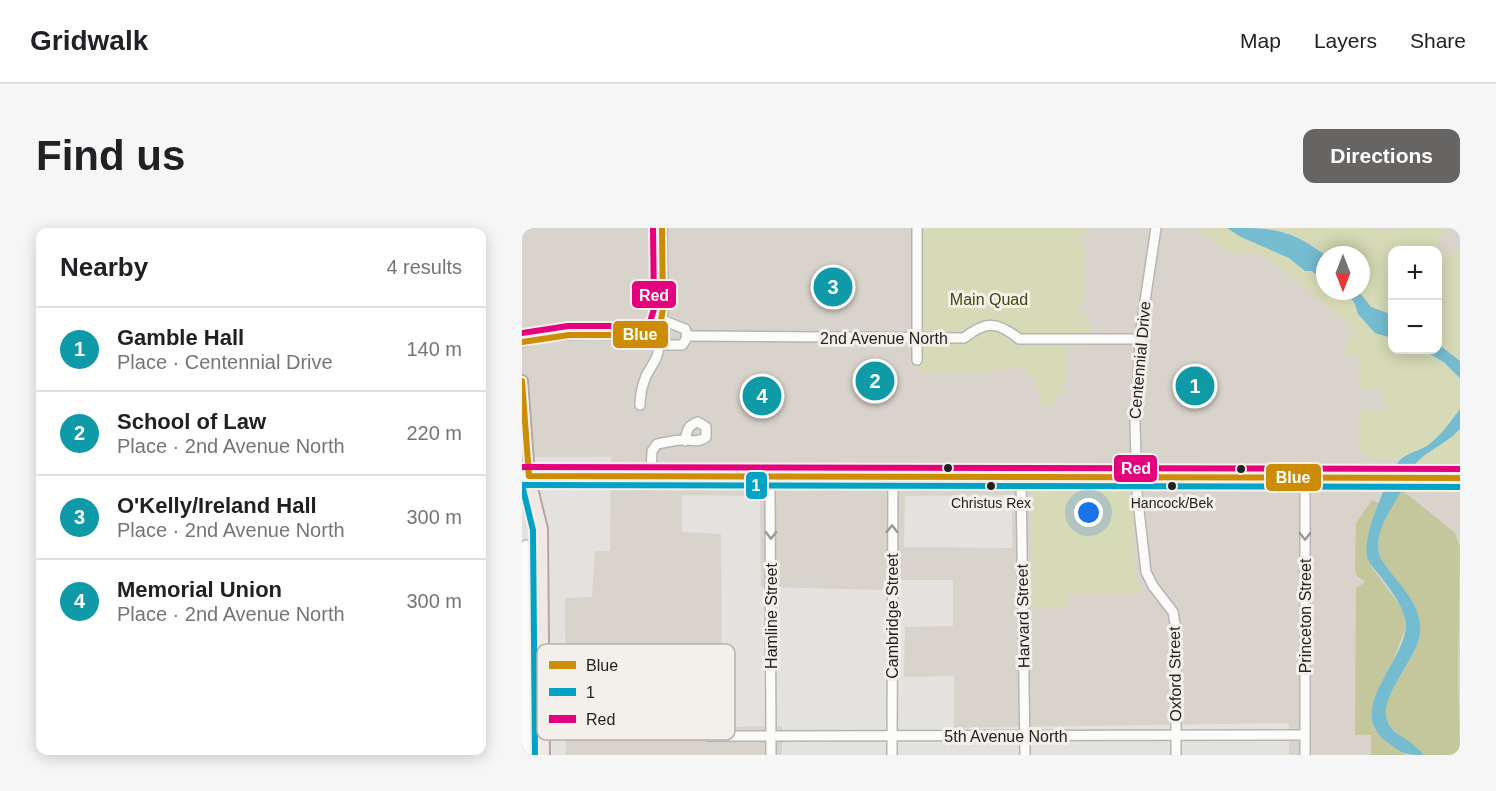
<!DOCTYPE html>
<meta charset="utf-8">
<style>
body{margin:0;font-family:Arial,sans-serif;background:#f6f6f6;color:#202124}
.controls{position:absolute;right:18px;top:18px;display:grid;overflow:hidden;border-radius:12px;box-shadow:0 3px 15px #0003}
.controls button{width:54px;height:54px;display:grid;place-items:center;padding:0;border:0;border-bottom:2px solid #e0e0e0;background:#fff;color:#202124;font:30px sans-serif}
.compass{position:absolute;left:794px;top:18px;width:54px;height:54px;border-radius:50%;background:#fff;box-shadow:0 3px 15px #0003;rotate:180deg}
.you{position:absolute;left:567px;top:285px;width:21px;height:21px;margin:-15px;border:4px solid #fff;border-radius:50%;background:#1a73e8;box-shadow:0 0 0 9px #1a73e833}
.badge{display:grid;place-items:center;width:39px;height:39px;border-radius:50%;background:#676563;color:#fff;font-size:20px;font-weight:700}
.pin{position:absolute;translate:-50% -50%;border:3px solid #fff;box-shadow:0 2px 6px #0006}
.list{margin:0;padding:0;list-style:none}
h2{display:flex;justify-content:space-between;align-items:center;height:78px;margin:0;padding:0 24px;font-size:26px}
h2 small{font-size:20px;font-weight:400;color:#757577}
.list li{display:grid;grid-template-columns:39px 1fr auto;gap:18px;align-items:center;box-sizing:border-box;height:84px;padding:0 24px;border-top:2px solid #e0e0e0}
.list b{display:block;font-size:22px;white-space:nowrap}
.list p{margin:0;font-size:20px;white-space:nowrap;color:#757577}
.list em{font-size:20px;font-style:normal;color:#757577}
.map{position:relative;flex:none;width:938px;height:527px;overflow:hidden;border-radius:12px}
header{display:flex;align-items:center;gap:36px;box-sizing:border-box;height:84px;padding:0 30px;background:#fff;border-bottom:2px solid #e0e0e0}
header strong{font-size:28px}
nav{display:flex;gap:33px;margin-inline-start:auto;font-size:21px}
.intro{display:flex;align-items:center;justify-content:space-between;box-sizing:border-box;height:144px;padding:0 36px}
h1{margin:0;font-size:42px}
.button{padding:15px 27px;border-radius:12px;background:#676563;color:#fff;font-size:21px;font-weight:700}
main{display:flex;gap:36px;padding:0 36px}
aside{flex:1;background:#fff;border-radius:12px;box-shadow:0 3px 15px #0003}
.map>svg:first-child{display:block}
.built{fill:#d8d4cc;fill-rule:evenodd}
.green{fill:#d6dab6}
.forest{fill:#c3c79b}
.water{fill:#75bcd0}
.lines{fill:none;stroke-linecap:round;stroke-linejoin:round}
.stream{stroke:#75bcd0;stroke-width:2}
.minor-casing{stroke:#b7b5b3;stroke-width:12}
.major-casing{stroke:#b5a6a0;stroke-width:14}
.minor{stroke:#fbfbfa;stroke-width:9}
.major{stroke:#f0e8e4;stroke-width:10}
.bus-1-casing{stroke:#f3efea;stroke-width:10}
.bus-2-casing{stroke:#f3efea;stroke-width:10}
.bus-3-casing{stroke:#f3efea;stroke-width:10}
.bus-1{stroke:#cd8c06;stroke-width:6}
.bus-2{stroke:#02a2c5;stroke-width:6}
.bus-3{stroke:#e5007d;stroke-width:6}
.oneway{stroke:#9a9998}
.bus-dot{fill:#242220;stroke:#f3efea;stroke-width:2}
.labels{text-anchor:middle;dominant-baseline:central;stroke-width:6;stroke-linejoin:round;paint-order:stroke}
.bus-label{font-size:14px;fill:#242220;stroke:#f3efea}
.park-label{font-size:16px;fill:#42470a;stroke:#f3efea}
.street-label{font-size:16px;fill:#242220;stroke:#f3efea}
.key{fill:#f3efea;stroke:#b5b2ad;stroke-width:1.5}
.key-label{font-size:16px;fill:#242220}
.line-badge{stroke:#f3efea;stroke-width:2}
.badge-label{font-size:16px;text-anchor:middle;font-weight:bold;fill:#fff}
</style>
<header>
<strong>Gridwalk</strong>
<nav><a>Map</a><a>Layers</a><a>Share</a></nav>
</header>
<div class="intro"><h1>Find us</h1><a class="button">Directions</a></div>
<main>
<aside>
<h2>Nearby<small>4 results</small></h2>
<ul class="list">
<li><span class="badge" style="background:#0f9aa8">1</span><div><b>Gamble Hall</b><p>Place · Centennial Drive</p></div><em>140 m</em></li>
<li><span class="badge" style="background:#0f9aa8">2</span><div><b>School of Law</b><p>Place · 2nd Avenue North</p></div><em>220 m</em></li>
<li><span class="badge" style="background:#0f9aa8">3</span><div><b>O'Kelly/Ireland Hall</b><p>Place · 2nd Avenue North</p></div><em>300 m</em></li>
<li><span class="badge" style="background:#0f9aa8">4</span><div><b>Memorial Union</b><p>Place · 2nd Avenue North</p></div><em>300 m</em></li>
</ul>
</aside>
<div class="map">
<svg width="938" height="527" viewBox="0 0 938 527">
<rect width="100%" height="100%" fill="#e4e2df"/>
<path class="built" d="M0,0H938V527H767V495L432,500V448L382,449L383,399L431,398V352H362L361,362L239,359L238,268L160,267V304L199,306L200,499L260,498V527H44L43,370L70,369L73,323H88L89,229H0ZM870,22H916V122H870ZM803,27H839V63H803ZM490,267V320L382,319L383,268Z"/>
<g class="green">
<polygon points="395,0 564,0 564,8 558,8 558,15 561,16 561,78 558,78 558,86 563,86 563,98 569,98 569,120 544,120 544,147 546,147 542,156 541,167 534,167 534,177 519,177 518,161 514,160 514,148 504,148 504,140 471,141 471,144 395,144"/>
<path d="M673,0H705L719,9L767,30L783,43H790L803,53V63H823C838,82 844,106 870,110V122C907,122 910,122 938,147V181L919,206L904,219L877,232H847L838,220V184L862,183V162L837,161V127H823L831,99L744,29C734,24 725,27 715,25C699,23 685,10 673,0Z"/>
<polygon points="748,0 850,0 853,2 874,2 876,0 927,0 916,6 919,13 912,17 915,22 870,22 870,87 849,79 837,63 839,63 839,27 803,27 790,17 759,3"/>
<polygon points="921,22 925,29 938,22 938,133 916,116 916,23"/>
<polygon points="938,200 938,238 892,238 898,231"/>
<polygon points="510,262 590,262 605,265 611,272 613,345 621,366 546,365 546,379 509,379"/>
</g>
<g class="forest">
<path d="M880,262L933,305L938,319L936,446L938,527H902C894,519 868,502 865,494C856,462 899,433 898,400C898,385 892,375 883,363C878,356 858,331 857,326C853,303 868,279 880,262Z"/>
<polygon points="850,272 858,276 852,287 849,338 881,382 884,399 870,435 858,457 850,481 852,501 884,527 849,527 849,507 833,507 834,360 842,355 842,353 835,348 833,342 834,295"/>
</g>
<g class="water">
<path d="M705,0C749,0 767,0 803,27V53L790,43H783L767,30L719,9Z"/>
<polygon points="824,63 836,63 849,79 870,87 870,110 853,105 836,86 833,76"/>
<polygon points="916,116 938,133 938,148 925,136 901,122 916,122"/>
<path d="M938,181V201C926,214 911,220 898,231C888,240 886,251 880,262C870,280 852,303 857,326C858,331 871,347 875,352C888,369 900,383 898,405C896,433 847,476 870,501C874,506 880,508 885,512C891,516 897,522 902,527C883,527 881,526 865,514C823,483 881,435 884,399C885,382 865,356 854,343C851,339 846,334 845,328C843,316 848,298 852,287C858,272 867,246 877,233C883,226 896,223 905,218C919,208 928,194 938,181Z"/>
</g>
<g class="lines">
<polyline class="stream" points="925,136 938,149"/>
<g class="minor-casing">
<g id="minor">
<polyline points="634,0 619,100 613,195 615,265 624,344 631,358 651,384 654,402 654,527"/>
<path d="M124,106L129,115L137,117H160C165,112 166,107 163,101L140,92"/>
<path d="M169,108L442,110C464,93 475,93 497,111H618"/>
<path d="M0,114C24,107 50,106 76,106C91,106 113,110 128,104C139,100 140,92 141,81L140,0"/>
<polyline points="395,132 395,0"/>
<path d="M118,177C118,167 120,158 124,148C129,138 137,130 137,117"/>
<polyline points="0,248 938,250"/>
<path d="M129,249L130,223L135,216C143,215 152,212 160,212C169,212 177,215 184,209V199L176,194C166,197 165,202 163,213"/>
<polyline points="248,249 249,527"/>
<polyline points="499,249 503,527"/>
<polyline points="4,317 4,527"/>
<polyline points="186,508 782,507"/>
<polyline points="370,527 371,249"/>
<polyline points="783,527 783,250"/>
</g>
</g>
<g class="major-casing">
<polyline id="major" points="0,153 7,248 20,301 22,527"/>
</g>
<use href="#minor" class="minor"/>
<use href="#major" class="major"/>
<g class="bus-1-casing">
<g id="bus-1">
<polyline points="0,114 47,107 116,107 135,100 139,92 141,81 140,0"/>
<polyline points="0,153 7,248 938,250"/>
</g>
</g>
<g class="bus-2-casing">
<g id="bus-2">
<polyline points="0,257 938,259"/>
<polyline points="0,257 11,302 13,527"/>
</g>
</g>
<g class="bus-3-casing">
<g id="bus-3">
<polyline points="0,105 46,98 115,98 128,94 132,81 131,0"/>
<polyline points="0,239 938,241"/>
</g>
</g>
<use href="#bus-1" class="bus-1"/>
<use href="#bus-2" class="bus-2"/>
<use href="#bus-3" class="bus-3"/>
</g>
<defs><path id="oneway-chevron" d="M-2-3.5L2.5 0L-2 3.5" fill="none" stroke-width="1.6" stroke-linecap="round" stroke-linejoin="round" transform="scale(1.5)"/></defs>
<g class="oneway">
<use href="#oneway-chevron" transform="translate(370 301) rotate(-89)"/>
<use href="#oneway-chevron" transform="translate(249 307) rotate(91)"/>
<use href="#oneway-chevron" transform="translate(783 308) rotate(90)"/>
</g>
<g class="bus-dot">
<circle cx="426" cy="240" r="5"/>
<circle cx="719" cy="241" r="5"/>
<circle cx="469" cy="258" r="5"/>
<circle cx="650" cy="258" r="5"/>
</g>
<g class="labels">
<g class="bus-label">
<text x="469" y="275">Christus Rex</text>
<text x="650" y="275">Hancock/Bek</text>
</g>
<g class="park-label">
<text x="467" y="71">Main Quad</text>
</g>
<g class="street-label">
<text x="362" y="110">2nd Avenue North</text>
<text transform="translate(618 132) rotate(-85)">Centennial Drive</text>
<text transform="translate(249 388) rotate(-90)">Hamline Street</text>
<text transform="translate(370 388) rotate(-90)">Cambridge Street</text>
<text transform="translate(501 388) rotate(-91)">Harvard Street</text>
<text transform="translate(783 388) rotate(-90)">Princeton Street</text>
<text transform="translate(653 446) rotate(-91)">Oxford Street</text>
<text x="484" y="508">5th Avenue North</text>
</g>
</g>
<rect x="15" y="416" width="198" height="96" rx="9" class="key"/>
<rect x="27" y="433" width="27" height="8" fill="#cd8c06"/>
<rect x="27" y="460" width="27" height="8" fill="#02a2c5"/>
<rect x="27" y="487" width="27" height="8" fill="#e5007d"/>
<g class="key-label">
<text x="64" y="443">Blue</text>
<text x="64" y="470">1</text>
<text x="64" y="497">Red</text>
</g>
<g class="line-badge">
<rect x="109" y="52" width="46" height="29" rx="6" fill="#e5007d"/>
<rect x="90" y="92" width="57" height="29" rx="6" fill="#cd8c06"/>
<rect x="591" y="226" width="45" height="29" rx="6" fill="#e5007d"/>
<rect x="743" y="235" width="57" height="29" rx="6" fill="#cd8c06"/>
<rect x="223" y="243" width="23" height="29" rx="6" fill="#02a2c5"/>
</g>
<g class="badge-label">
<text x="132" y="73">Red</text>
<text x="118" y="112">Blue</text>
<text x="614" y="246">Red</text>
<text x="771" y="255">Blue</text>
<text x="234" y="263">1</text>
</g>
</svg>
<div class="controls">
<button>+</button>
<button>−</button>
</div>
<svg class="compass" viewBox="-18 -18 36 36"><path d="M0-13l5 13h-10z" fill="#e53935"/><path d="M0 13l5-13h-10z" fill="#757577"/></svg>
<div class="you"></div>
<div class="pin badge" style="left:673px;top:158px;background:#0f9aa8">1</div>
<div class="pin badge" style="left:353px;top:153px;background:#0f9aa8">2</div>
<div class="pin badge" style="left:311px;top:59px;background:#0f9aa8">3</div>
<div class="pin badge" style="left:240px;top:168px;background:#0f9aa8">4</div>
</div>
</main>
